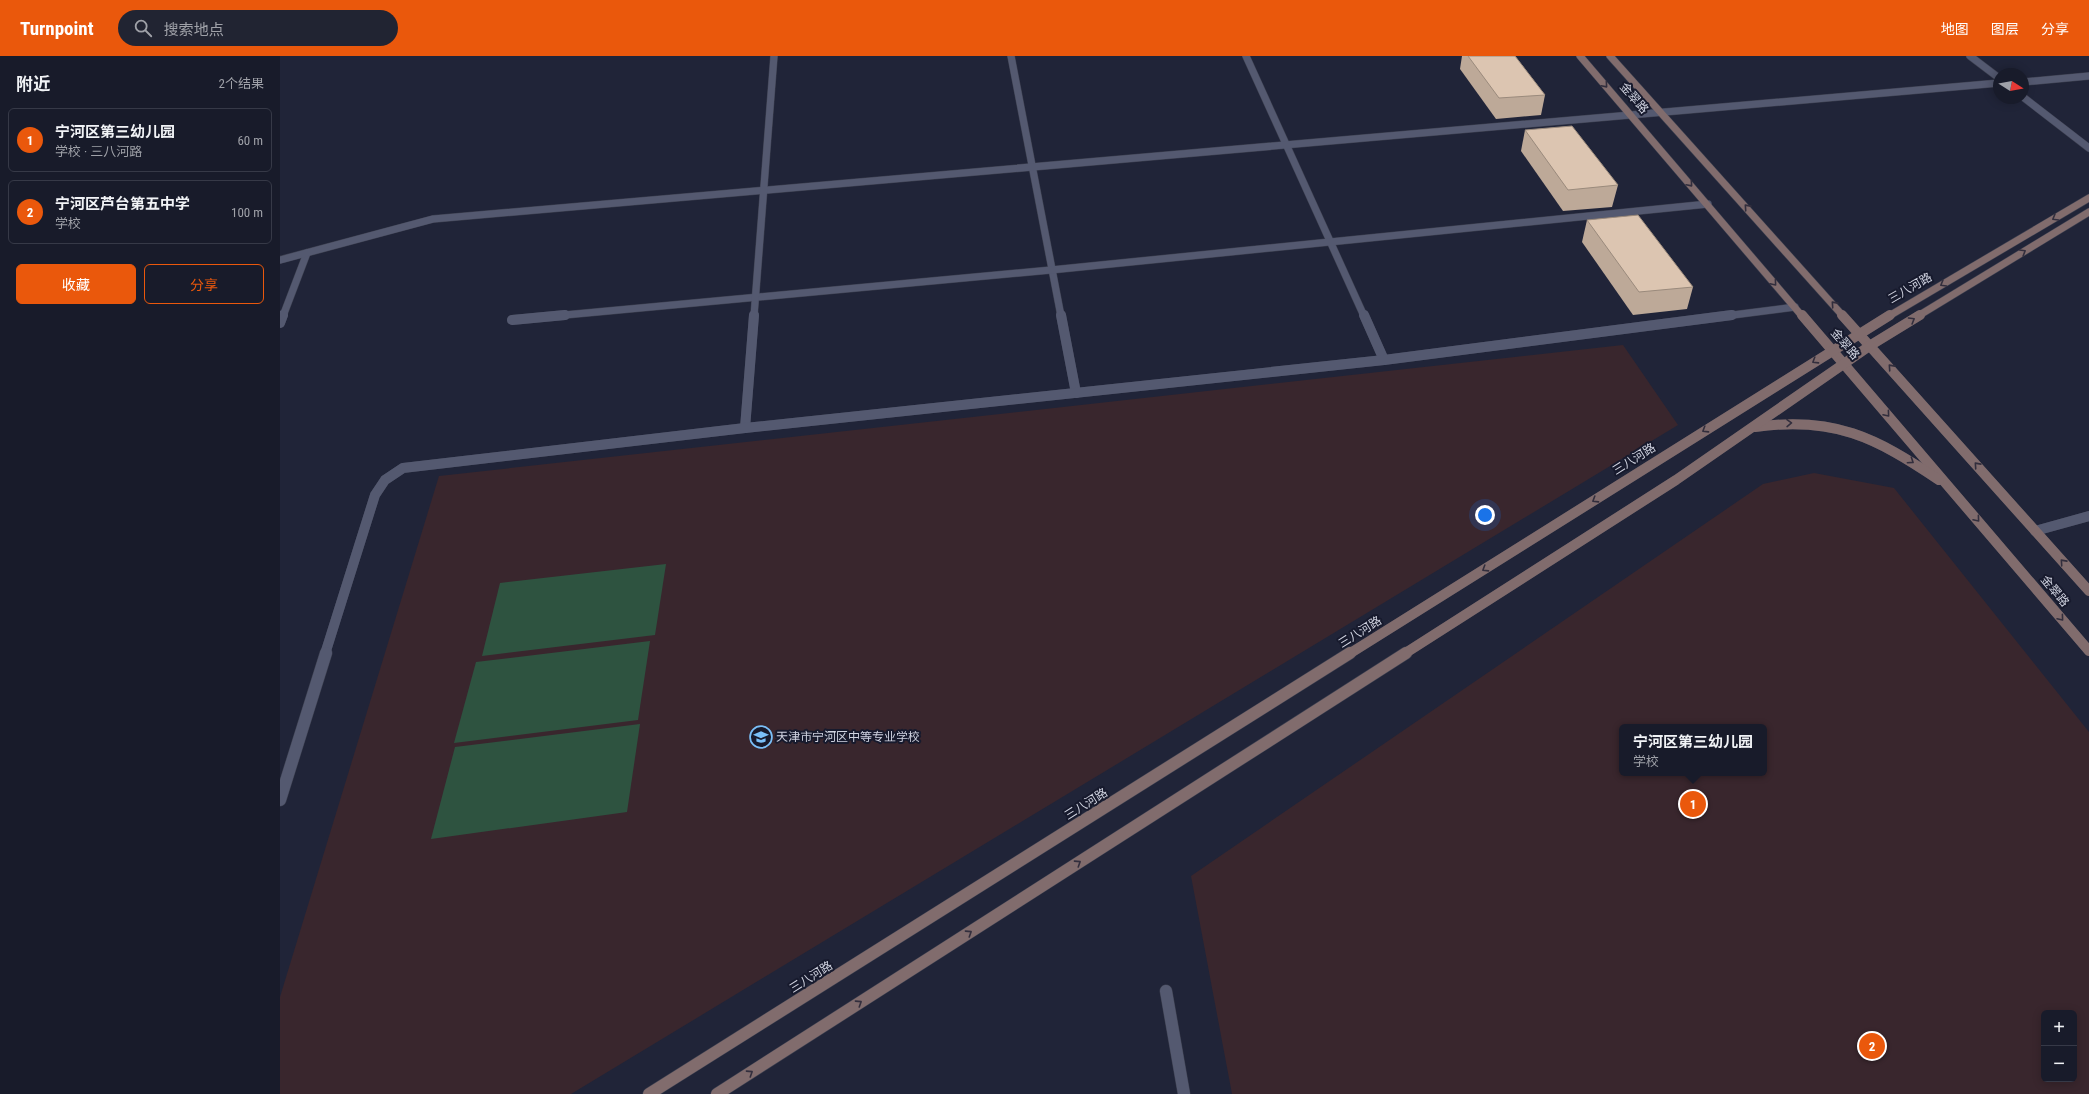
<!DOCTYPE html>
<html lang="zh">
<meta charset="utf-8">
<style>
body{margin:0;font-family:"Roboto Condensed","Noto Sans SC",sans-serif;background:#212432;color:#f1f3f6}
.controls{position:absolute;right:12px;bottom:12px;display:grid;overflow:hidden;border-radius:6px;box-shadow:0 2px 10px #0003}
.controls button{width:36px;height:36px;display:grid;place-items:center;padding:0;border:0;border-bottom:1px solid #363947;background:#181b2a;color:#f1f3f6;font:20px sans-serif}
.compass{position:absolute;left:1713px;top:12px;width:36px;height:36px;border-radius:50%;background:#181b2a;box-shadow:0 2px 10px #0003;rotate:101deg}
.you{position:absolute;left:1205px;top:459px;width:14px;height:14px;margin:-10px;border:3px solid #fff;border-radius:50%;background:#1a73e8;box-shadow:0 0 0 6px #1a73e833}
.badge{display:grid;place-items:center;width:26px;height:26px;border-radius:50%;background:#ea580c;color:#fff;font-size:13px;font-weight:700}
.pin{position:absolute;translate:-50% -50%;border:2px solid #fff;box-shadow:0 1px 4px #0006}
.popup{position:absolute;left:1339px;top:668px;width:148px;height:52px;box-sizing:border-box;display:grid;place-content:center;border-radius:6px;background:#181b2a;filter:drop-shadow(0 1px 3px #0005);font-size:13px;white-space:nowrap;color:#9fa1a8}
.popup b{font-size:15px;color:#f1f3f6}
.popup::after{content:'';position:absolute;left:50%;top:100%;margin-left:-8px;border:8px solid transparent;border-top-color:#181b2a}
.list{margin:0;padding:0;list-style:none}
h2{display:flex;justify-content:space-between;align-items:center;height:52px;margin:0;padding:0 16px;font-size:17px}
h2 small{font-size:13px;font-weight:400;color:#9fa1a8}
.list li{display:grid;grid-template-columns:26px 1fr auto;gap:12px;align-items:center;box-sizing:border-box;height:64px;margin:0 8px 8px;padding:0 8px;border:1px solid #363947;border-radius:6px}
.list b{display:block;font-size:15px;white-space:nowrap}
.list p{margin:0;font-size:13px;white-space:nowrap;color:#9fa1a8}
.list em{font-size:13px;font-style:normal;color:#9fa1a8}
.actions{display:flex;gap:8px;padding:12px 16px}
.actions a{flex:1;padding:9px 0;border:1px solid #ea580c;border-radius:6px;text-align:center;font-size:14px;color:#ea580c}
.actions .main{background:#ea580c;color:#fff}
.icon{flex:none;width:22px;height:22px;fill:none;stroke:currentColor;stroke-width:2;stroke-linecap:round;stroke-linejoin:round}
.map{position:relative;flex:none;width:1809px;height:1038px;overflow:hidden}
header{display:flex;align-items:center;gap:24px;box-sizing:border-box;height:56px;padding:0 20px;background:#ea580c;color:#fff}
header strong{font-size:19px}
nav{display:flex;gap:22px;margin-inline-start:auto;font-size:14px}
.search{width:280px;height:36px;background:#212432;display:flex;align-items:center;gap:10px;box-sizing:border-box;padding:0 14px;border-radius:22px;color:#9fa1a8;font-size:15px}
main{display:flex}
aside{flex:1;background:#181b2a}
.map>svg:first-child{display:block}
.education{fill:#39262d;fill-rule:evenodd}
.green{fill:#2e5340}
.lines{fill:none;stroke-linecap:round;stroke-linejoin:round}
.lane-far2-casing{stroke:#3d4050;stroke-width:8}
.lane-far1-casing{stroke:#3d4050;stroke-width:10}
.lane-casing{stroke:#3d4050;stroke-width:13}
.street-far2-casing{stroke:#3d4050;stroke-width:8}
.street-far1-casing{stroke:#3d4050;stroke-width:10}
.street-casing{stroke:#3d4050;stroke-width:13}
.secondary-far2-casing{stroke:#3d4050;stroke-width:8}
.secondary-far1-casing{stroke:#3d4050;stroke-width:10}
.secondary-casing{stroke:#3d4050;stroke-width:13}
.lane-far2{stroke:#545970;stroke-width:7}
.lane-far1{stroke:#545970;stroke-width:10}
.lane{stroke:#545970;stroke-width:12}
.street-far2{stroke:#545970;stroke-width:7}
.street-far1{stroke:#545970;stroke-width:10}
.street{stroke:#545970;stroke-width:12}
.secondary-far2{stroke:#816c6d;stroke-width:7}
.secondary-far1{stroke:#816c6d;stroke-width:10}
.secondary{stroke:#816c6d;stroke-width:12}
.wall{fill:#bda998}
.building{fill:#dcc5b1;stroke:#9a8a7c}
.oneway{stroke:#322e3d}
.labels{text-anchor:middle;dominant-baseline:central;stroke-width:4;stroke-linejoin:round;paint-order:stroke}
.street-label{font-size:12px;fill:#d0d3e0;stroke:#171a2d}
.poi-label{font-size:12px;fill:#d0d3e0;stroke:#171a2d;text-anchor:start}
</style>
<header>
<strong>Turnpoint</strong>
<div class="search"><svg class="icon" aria-label="search" viewBox="0 0 24 24"><circle cx="10" cy="10" r="6"/><path d="M15 15l6 6"/></svg>搜索地点</div>
<nav><a>地图</a><a>图层</a><a>分享</a></nav>
</header>
<main>
<aside>
<h2>附近<small>2个结果</small></h2>
<ul class="list">
<li><span class="badge">1</span><div><b>宁河区第三幼儿园</b><p>学校 · 三八河路</p></div><em>60 m</em></li>
<li><span class="badge">2</span><div><b>宁河区芦台第五中学</b><p>学校</p></div><em>100 m</em></li>
</ul>
<div class="actions"><a class="main">收藏</a><a>分享</a></div>
</aside>
<div class="map">
<svg width="1809" height="1038" viewBox="0 0 1809 1038">
<rect width="100%" height="100%" fill="#202438"/>
<g class="education">
<polygon points="1343,289 1398,369 291,1038 0,1038 0,941 159,420"/>
<path d="M1534,417L1614,432L1809,676V1038H952L911,820L1483,428ZM1342,671H1484V717H1342ZM1764,957H1794V1023H1764Z"/>
</g>
<g class="green">
<polygon points="386,508 375,579 202,600 220,527"/>
<polygon points="370,585 358,664 174,687 196,606"/>
<polygon points="360,668 347,756 151,783 175,691"/>
</g>
<g class="lines">
<g class="lane-far2-casing">
<polyline id="lane-far2" points="3,260 27,197"/>
</g>
<g class="lane-far1-casing">
<polyline id="lane-far1" points="0,267 3,259"/>
</g>
<g class="lane-casing">
<polyline id="lane" points="886,935 904,1038"/>
</g>
<g class="street-far2-casing">
<g id="street-far2">
<polyline points="731,0 781,260"/>
<polyline points="966,0 1084,260"/>
<polyline points="1690,0 1719,22"/>
<polyline points="1743,26 1809,20"/>
<polyline points="1743,41 1809,92"/>
<polyline points="0,204 153,163 1719,27"/>
<polyline points="274,260 771,214 1428,148"/>
<polyline points="474,260 494,0"/>
<polyline points="1445,260 1515,251"/>
</g>
</g>
<g class="street-far1-casing">
<g id="street-far1">
<polyline points="781,259 796,337"/>
<polyline points="1084,259 1104,304"/>
<polyline points="232,264 285,259"/>
<polyline points="465,372 474,259"/>
<polyline points="1755,475 1809,460"/>
<polyline points="45,598 95,439 105,424 123,412 465,372 1104,304 1452,259"/>
</g>
</g>
<g class="street-casing">
<polyline id="street" points="0,744 46,597"/>
</g>
<g class="secondary-far2-casing">
<g id="secondary-far2">
<polyline points="1300,0 1522,260"/>
<polyline points="1330,0 1563,260"/>
<polyline points="1609,260 1809,142"/>
<polyline points="1638,260 1809,156"/>
</g>
</g>
<g class="secondary-far1-casing">
<g id="secondary-far1">
<polyline points="1522,259 1809,595"/>
<polyline points="1562,259 1809,535"/>
<path d="M1475,371C1554,360 1595,381 1659,424"/>
<polyline points="1069,598 1610,259"/>
<polyline points="1124,598 1396,424 1591,289 1640,259"/>
</g>
</g>
<g class="secondary-casing">
<g id="secondary">
<polyline points="369,1038 1070,597"/>
<polyline points="437,1038 1126,597"/>
</g>
</g>
<use href="#lane-far2" class="lane-far2"/>
<use href="#lane-far1" class="lane-far1"/>
<use href="#lane" class="lane"/>
<use href="#street-far2" class="street-far2"/>
<use href="#street-far1" class="street-far1"/>
<use href="#street" class="street"/>
<use href="#secondary-far2" class="secondary-far2"/>
<use href="#secondary-far1" class="secondary-far1"/>
<use href="#secondary" class="secondary"/>
</g>
<g class="wall">
<polygon points="1182,0 1235,0 1265,39 1261,59 1216,63 1180,13"/>
<polygon points="1245,74 1338,129 1332,151 1283,155 1241,95"/>
<polygon points="1307,164 1413,231 1407,253 1353,259 1302,186"/>
</g>
<g class="building">
<polygon points="1188,0 1235,0 1265,39 1219,42"/>
<polygon points="1292,70 1338,129 1288,134 1245,74"/>
<polygon points="1358,159 1413,231 1359,236 1307,164"/>
</g>
<defs><path id="oneway-chevron" d="M-2-3.5L2.5 0L-2 3.5" fill="none" stroke-width="1.6" stroke-linecap="round" stroke-linejoin="round"/></defs>
<g class="oneway">
<use href="#oneway-chevron" transform="translate(1325 29) rotate(49)"/>
<use href="#oneway-chevron" transform="translate(1410 128) rotate(49)"/>
<use href="#oneway-chevron" transform="translate(1467 151) rotate(-132)"/>
<use href="#oneway-chevron" transform="translate(1775 162) rotate(150)"/>
<use href="#oneway-chevron" transform="translate(1743 196) rotate(-31)"/>
<use href="#oneway-chevron" transform="translate(1494 227) rotate(50)"/>
<use href="#oneway-chevron" transform="translate(1663 228) rotate(150)"/>
<use href="#oneway-chevron" transform="translate(1554 248) rotate(-132)"/>
<use href="#oneway-chevron" transform="translate(1632 264) rotate(-31)"/>
<use href="#oneway-chevron" transform="translate(1535 305) rotate(148)"/>
<use href="#oneway-chevron" transform="translate(1611 311) rotate(-132)"/>
<use href="#oneway-chevron" transform="translate(1607 358) rotate(50)"/>
<use href="#oneway-chevron" transform="translate(1509 367) rotate(-1)"/>
<use href="#oneway-chevron" transform="translate(1425 374) rotate(148)"/>
<use href="#oneway-chevron" transform="translate(1631 405) rotate(34)"/>
<use href="#oneway-chevron" transform="translate(1697 409) rotate(-132)"/>
<use href="#oneway-chevron" transform="translate(1315 444) rotate(148)"/>
<use href="#oneway-chevron" transform="translate(1697 463) rotate(50)"/>
<use href="#oneway-chevron" transform="translate(1783 506) rotate(-132)"/>
<use href="#oneway-chevron" transform="translate(1205 513) rotate(148)"/>
<use href="#oneway-chevron" transform="translate(1781 562) rotate(50)"/>
<use href="#oneway-chevron" transform="translate(798 807) rotate(-33)"/>
<use href="#oneway-chevron" transform="translate(689 877) rotate(-33)"/>
<use href="#oneway-chevron" transform="translate(579 947) rotate(-33)"/>
<use href="#oneway-chevron" transform="translate(470 1017) rotate(-33)"/>
</g>
<defs>
<g id="school-ring" transform="scale(1.15)"><circle r="9.5" fill="#171a2d" stroke="#7abff8" stroke-width="1.5"/><path d="M0-5L7-2L0 1L-7-2ZM-4 1L0 2.5L4 1V4Q0 6-4 4Z" fill="#7abff8"/></g>
</defs>
<g fill-rule="evenodd">
<use href="#school-ring" x="481" y="681"/>
</g>
<g class="labels">
<g class="street-label">
<text transform="translate(1354 42) rotate(49)">金翠路</text>
<text transform="translate(1630 232) rotate(-30)">三八河路</text>
<text transform="translate(1565 288) rotate(49)">金翠路</text>
<text transform="translate(1354 403) rotate(-32)">三八河路</text>
<text transform="translate(1775 535) rotate(50)">金翠路</text>
<text transform="translate(1080 576) rotate(-32)">三八河路</text>
<text transform="translate(806 748) rotate(-32)">三八河路</text>
<text transform="translate(531 921) rotate(-32)">三八河路</text>
</g>
<g class="poi-label">
<text x="496" y="681">天津市宁河区中等专业学校</text>
</g>
</g>
</svg>
<div class="controls">
<button>+</button>
<button>−</button>
</div>
<svg class="compass" viewBox="-18 -18 36 36"><path d="M0-13l5 13h-10z" fill="#e53935"/><path d="M0 13l5-13h-10z" fill="#9fa1a8"/></svg>
<div class="you"></div>
<div class="pin badge" style="left:1413px;top:748px">1</div>
<div class="popup"><b>宁河区第三幼儿园</b>学校</div>
<div class="pin badge" style="left:1592px;top:990px">2</div>
</div>
</main>
